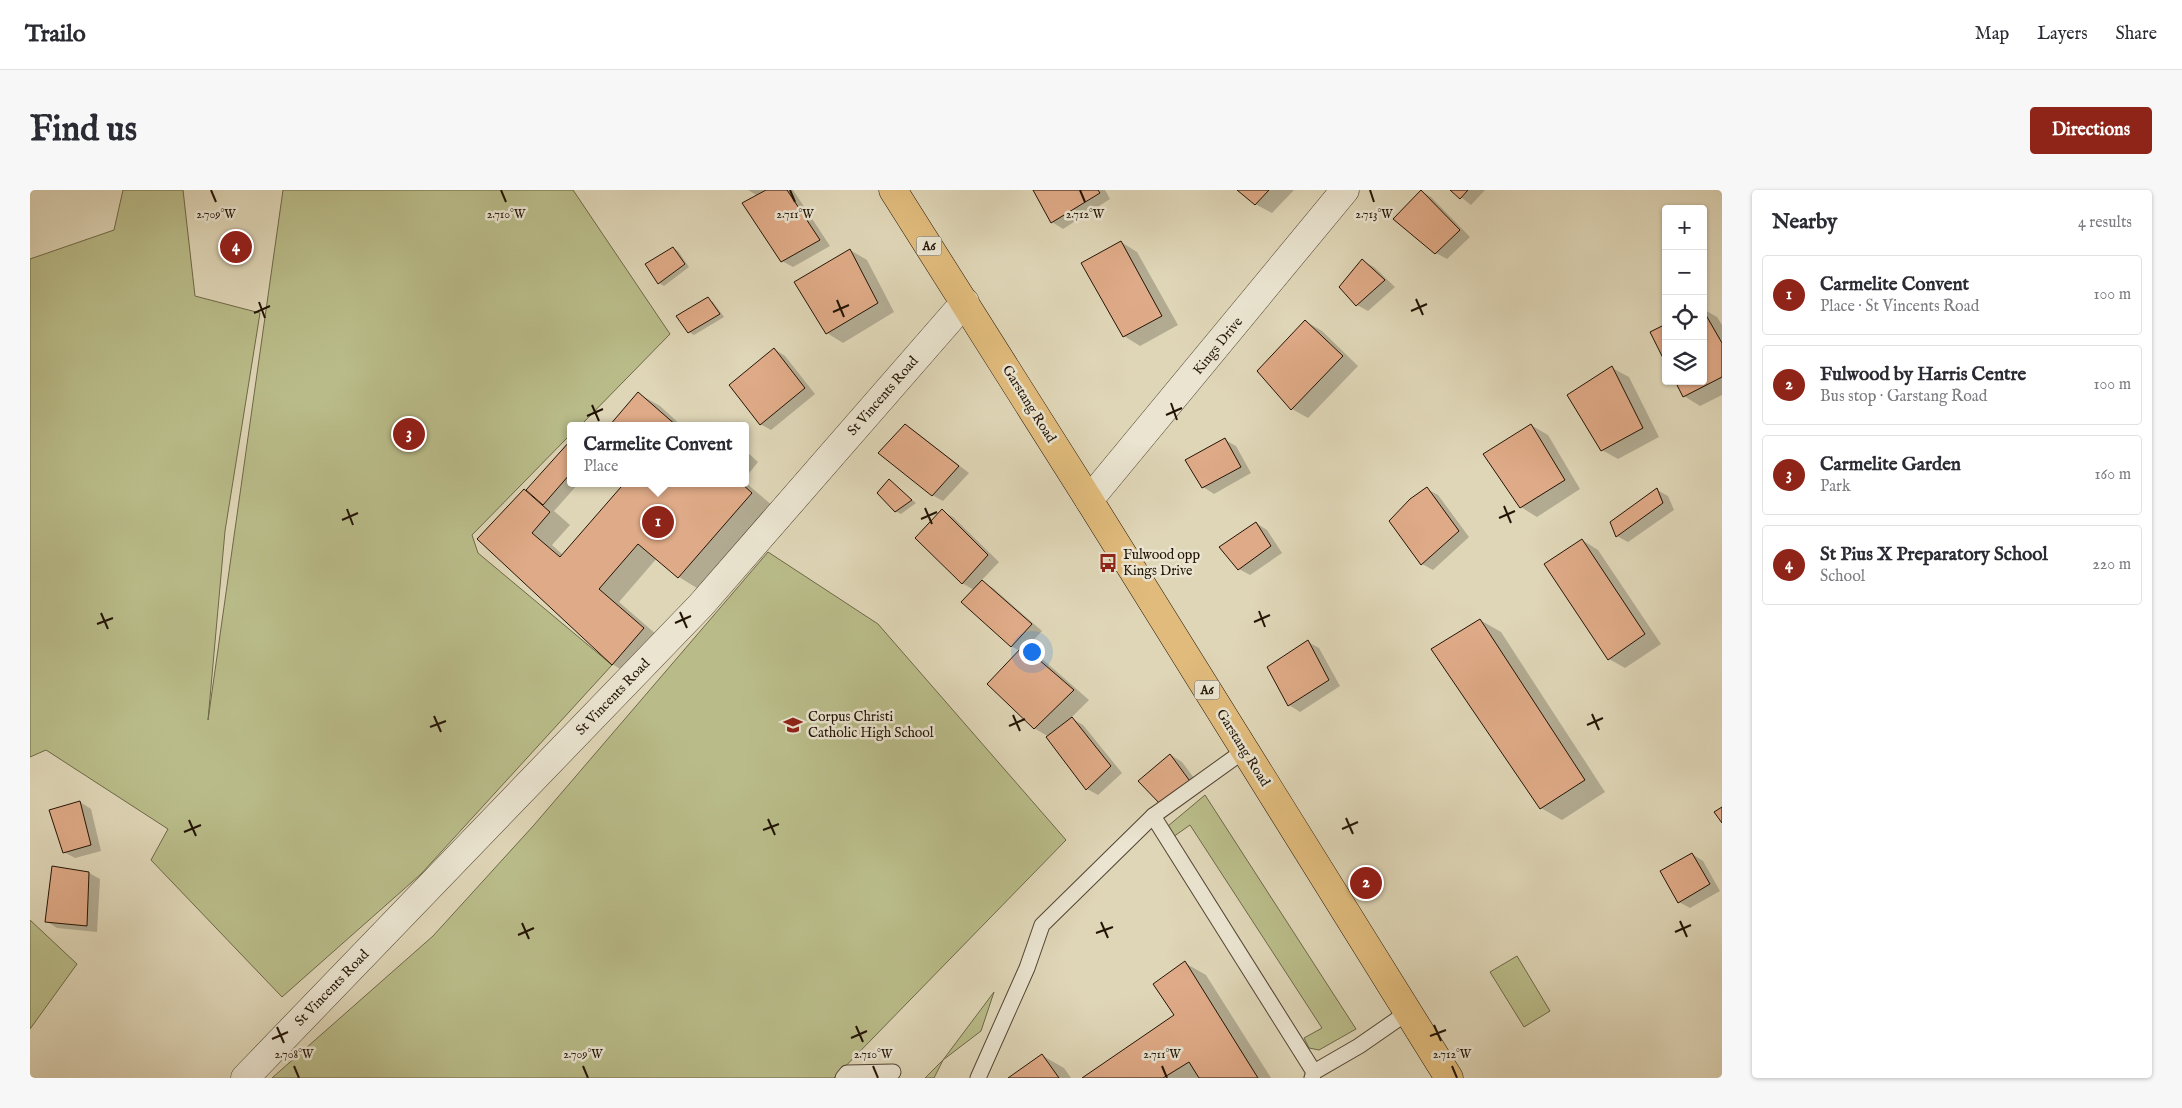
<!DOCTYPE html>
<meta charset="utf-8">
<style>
body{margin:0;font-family:"IM FELL English",serif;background:#f7f7f7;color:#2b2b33}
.controls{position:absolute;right:15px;top:15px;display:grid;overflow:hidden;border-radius:5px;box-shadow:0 1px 4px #0004}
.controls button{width:45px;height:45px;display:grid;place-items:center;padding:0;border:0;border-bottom:1px solid #e1e1e2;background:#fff;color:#2b2b33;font:25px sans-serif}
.you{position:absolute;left:1001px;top:461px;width:18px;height:18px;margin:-12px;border:4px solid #fff;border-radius:50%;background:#1a73e8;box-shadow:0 0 0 8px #1a73e833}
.badge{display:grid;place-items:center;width:32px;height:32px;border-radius:50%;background:#8f2418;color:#fff;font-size:16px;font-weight:700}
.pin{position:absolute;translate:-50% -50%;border:2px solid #fff;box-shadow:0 1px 5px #0006}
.popup{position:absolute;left:537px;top:232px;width:182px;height:65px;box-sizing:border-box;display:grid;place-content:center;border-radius:5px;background:#fff;filter:drop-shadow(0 1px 4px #0005);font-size:16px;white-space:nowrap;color:#7c7c81}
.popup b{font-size:19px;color:#2b2b33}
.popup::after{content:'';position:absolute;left:50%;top:100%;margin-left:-10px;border:10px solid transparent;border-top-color:#fff}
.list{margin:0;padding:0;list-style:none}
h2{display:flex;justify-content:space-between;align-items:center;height:65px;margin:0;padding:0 20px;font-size:21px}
h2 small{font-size:16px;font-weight:400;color:#7c7c81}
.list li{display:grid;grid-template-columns:32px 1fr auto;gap:15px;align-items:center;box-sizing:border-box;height:80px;margin:0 10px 10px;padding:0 10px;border:1px solid #e1e1e2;border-radius:5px}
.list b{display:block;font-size:19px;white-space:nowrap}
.list p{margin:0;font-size:16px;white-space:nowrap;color:#7c7c81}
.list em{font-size:16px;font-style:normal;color:#7c7c81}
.icon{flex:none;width:28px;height:28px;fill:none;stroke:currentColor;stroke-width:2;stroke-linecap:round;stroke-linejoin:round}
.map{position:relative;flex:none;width:1692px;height:888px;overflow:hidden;border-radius:5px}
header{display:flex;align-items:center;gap:30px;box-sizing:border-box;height:70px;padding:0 25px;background:#fff;border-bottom:1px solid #e1e1e2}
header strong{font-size:24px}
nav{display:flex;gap:28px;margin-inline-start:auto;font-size:18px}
.intro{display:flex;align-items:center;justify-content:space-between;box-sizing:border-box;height:120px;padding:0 30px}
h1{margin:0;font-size:35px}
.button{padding:12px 22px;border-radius:5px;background:#8f2418;color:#fff;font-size:18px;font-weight:700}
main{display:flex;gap:30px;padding:0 30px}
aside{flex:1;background:#fff;border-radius:5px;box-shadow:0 1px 4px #0004}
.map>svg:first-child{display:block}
.green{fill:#b9bc89;stroke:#6e6848}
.shadow{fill:#0003}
.building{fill:#dfaa87;stroke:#231406}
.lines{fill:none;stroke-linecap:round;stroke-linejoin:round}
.service-casing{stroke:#524432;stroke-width:17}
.minor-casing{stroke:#524432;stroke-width:29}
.tertiary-casing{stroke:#524432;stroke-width:29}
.trunk-casing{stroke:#231406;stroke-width:29}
.service{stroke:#eae4d0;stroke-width:15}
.minor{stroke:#eae4d0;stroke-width:28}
.tertiary{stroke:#eae4d0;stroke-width:28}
.trunk{stroke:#e0bb7c;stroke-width:28}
.ticks{fill:none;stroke:#231406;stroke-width:2}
.labels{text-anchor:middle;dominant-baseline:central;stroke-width:5;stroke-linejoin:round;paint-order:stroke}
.shield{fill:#eae4d0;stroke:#5f5243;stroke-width:1}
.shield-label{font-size:12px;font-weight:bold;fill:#231406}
.street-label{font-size:14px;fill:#231406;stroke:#eae4d0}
.poi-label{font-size:14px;fill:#231406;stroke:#eae4d0;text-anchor:start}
.ticks-label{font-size:12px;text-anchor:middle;fill:#231406;stroke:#eae4d0;stroke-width:5;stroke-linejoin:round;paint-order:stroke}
</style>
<header>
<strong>Trailo</strong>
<nav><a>Map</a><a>Layers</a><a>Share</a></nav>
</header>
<div class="intro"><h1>Find us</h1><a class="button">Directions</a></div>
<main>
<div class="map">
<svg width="1692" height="888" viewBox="0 0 1692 888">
<rect width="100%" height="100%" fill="#dfd6b7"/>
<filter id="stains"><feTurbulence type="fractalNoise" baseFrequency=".004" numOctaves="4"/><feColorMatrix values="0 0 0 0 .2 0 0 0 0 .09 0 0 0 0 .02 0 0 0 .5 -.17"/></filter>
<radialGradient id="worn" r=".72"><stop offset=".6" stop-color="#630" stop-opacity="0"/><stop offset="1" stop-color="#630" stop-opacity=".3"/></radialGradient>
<g class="green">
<polygon points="93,0 153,0 165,106 230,123 195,341 178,530 253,0 543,0 640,144 550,236 540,236 540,245 442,345 448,363 582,475 391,684 252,807 121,670 138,639 16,560 0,567 0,69 84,40"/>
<polygon points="738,362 848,434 1036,650 804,888 242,888 403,746 504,635"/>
<polygon points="1175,605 1326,839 1289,860 1279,858 1274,848 1292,838 1160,635 1143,647 1138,636"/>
<polygon points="0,730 47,774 0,839"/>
<polygon points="1487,766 1520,821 1494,837 1460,782"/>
<polygon points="964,802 951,841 913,870 904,888 895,888 913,870"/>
</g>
<g class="shadow">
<polygon points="718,0 763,0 800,56 763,77 752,71 728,6"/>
<polygon points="1004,0 1075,0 1080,9 1033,39 1022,32"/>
<polygon points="1209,0 1264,0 1242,23 1225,14"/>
<polygon points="1422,0 1455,0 1441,15"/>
<polygon points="1391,1 1401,7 1440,47 1417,69 1406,63"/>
<polygon points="1091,52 1107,62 1148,135 1110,156 1094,146"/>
<polygon points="643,58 648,61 659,77 634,96 629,93"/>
<polygon points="820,60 837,70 864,122 813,153 797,143"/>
<polygon points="1333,71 1344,77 1365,97 1338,121 1327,115"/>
<polygon points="678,109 683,112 694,127 664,145 659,142"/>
<polygon points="1673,119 1687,127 1692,135 1692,205 1670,216 1654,206 1646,191 1673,191"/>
<polygon points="1275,131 1292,141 1328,176 1278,228 1262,219"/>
<polygon points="744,159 755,166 785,204 741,240 730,234"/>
<polygon points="1582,178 1599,187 1629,247 1588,269 1572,260"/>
<polygon points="609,204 630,216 652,236 581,236"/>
<polygon points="875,235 886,242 939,283 913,311 902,305"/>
<polygon points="1501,235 1518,245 1550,299 1507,327 1491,317"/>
<polygon points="1195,250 1206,256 1221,283 1184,304 1173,297"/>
<polygon points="540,252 540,293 549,293 524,321 540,335 522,355 533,365 592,297 588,293 716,293 743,316 670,400 649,387 627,368 589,412 634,451 603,487 582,474 449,348 494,301 504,307 498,299"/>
<polygon points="716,261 728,272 716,287"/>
<polygon points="859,291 886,313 871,324 865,321"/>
<polygon points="1397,299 1408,305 1439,347 1403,380 1392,374"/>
<polygon points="1627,300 1638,306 1644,320 1598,352 1587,346"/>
<polygon points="912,321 923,327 969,372 951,391 963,398 1012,441 996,458 1010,467 1059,510 1041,528 1053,535 1092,583 1068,605 1057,599 1019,547 1004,538 990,461 981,456 944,400 932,393"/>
<polygon points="1226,333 1237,340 1252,363 1220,385 1209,379"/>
<polygon points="1552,350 1568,360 1631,454 1595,478 1579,469"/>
<polygon points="1450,430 1471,442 1575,602 1532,630 1511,618"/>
<polygon points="1278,452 1289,458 1310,496 1270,522 1259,515 1239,478"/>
<polygon points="1141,565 1152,572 1173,600 1144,621 1133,615"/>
<polygon points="50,612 61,619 71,661 45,668 34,662"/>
<polygon points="1662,664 1673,671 1690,701 1660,718 1649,712"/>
<polygon points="23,678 59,683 70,689 67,742 27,738 16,731"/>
<polygon points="1155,773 1176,785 1241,888 1055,888 1146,826"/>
<polygon points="1013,866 1034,878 1041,888 980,888"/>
</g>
<g class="building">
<polygon points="736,0 757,0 790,50 751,72 712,13"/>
<polygon points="1003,0 1068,0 1070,3 1021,33"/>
<polygon points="1207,0 1239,0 1225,15"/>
<polygon points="1391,0 1430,40 1405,64 1363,29"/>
<polygon points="1420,0 1438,0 1430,9"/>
<polygon points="1091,51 1132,126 1093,147 1051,73"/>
<polygon points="643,57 655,74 628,94 615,74"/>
<polygon points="820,59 848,113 796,144 764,92"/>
<polygon points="1332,69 1355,90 1326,116 1309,97"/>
<polygon points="678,107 690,124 658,143 646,126"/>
<polygon points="1673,120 1692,153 1692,187 1653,207 1645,191 1673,191"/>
<polygon points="1275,130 1313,166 1261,220 1227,181"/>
<polygon points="1636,134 1636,174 1620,142"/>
<polygon points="744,158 775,198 730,235 699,195"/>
<polygon points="1582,176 1613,238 1571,261 1537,205"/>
<polygon points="608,202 647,236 579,236"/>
<polygon points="875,234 929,276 902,306 848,263"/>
<polygon points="1501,234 1535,290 1490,318 1453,264"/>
<polygon points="1195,248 1211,277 1172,298 1155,270"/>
<polygon points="540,251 540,284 513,315 496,300"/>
<polygon points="859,289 882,310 865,322 847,303"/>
<polygon points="586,293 711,293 722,303 648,388 608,354 569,399 614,438 582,475 447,349 494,299 520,322 502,343 530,367 591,297"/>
<polygon points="1397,297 1429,341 1391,375 1359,331 1380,309"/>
<polygon points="1627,298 1633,313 1586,347 1580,332"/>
<polygon points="912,319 958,365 932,394 885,348"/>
<polygon points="1226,332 1241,356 1208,380 1189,357"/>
<polygon points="1552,349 1615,444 1578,470 1514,374"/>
<polygon points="952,390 1002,434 981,457 931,412"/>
<polygon points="1450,429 1555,590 1510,619 1401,459"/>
<polygon points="1278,450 1299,490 1258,516 1237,477"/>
<polygon points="993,456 1044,500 1004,539 957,494"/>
<polygon points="1042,527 1081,576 1056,600 1016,547"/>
<polygon points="1140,564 1162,594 1132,616 1108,591"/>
<polygon points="50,611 61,655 33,663 19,620"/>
<polygon points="1692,617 1692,633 1684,622"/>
<polygon points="1662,663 1680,694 1648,713 1630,681"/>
<polygon points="22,676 59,682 57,736 15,732"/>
<polygon points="1155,771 1228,888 1169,888 1159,872 1133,888 1052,888 1144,825 1123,794"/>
<polygon points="1012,864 1029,888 978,888"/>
</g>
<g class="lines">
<g class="service-casing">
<g id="service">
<polyline points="1123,626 1284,882"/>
<polyline points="813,888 817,883 863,882"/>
<polyline points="948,888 997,778 1012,735 1123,626 1215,560"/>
<polyline points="1282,888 1284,882 1329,856 1378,822"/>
</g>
</g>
<g class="minor-casing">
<polyline id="minor" points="1059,310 1315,0"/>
</g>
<g class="tertiary-casing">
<polyline id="tertiary" points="215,888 671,415 935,112"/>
</g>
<g class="trunk-casing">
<polyline id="trunk" points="863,0 1059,310 1419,888"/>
</g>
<use href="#service" class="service"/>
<use href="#minor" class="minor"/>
<use href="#tertiary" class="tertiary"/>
<use href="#trunk" class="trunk"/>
</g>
<path class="ticks" d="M181,0L186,12M471,0L476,12M760,0L765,12M1050,0L1055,12M1340,0L1344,12M1386,109L1393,125M807,110L814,127M229,112L235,128M1381,121L1397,114M803,122L819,115M224,123L240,116M1141,213L1147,230M562,215L569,231M1136,225L1152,218M557,226L573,219M1474,316L1481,333M895,318L902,334M317,319L323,335M1469,328L1485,321M891,329L907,322M312,330L328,323M1229,421L1235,437M650,422L657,438M71,423L78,439M1224,432L1240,425M645,433L661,426M67,434L83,428M1562,524L1569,540M983,525L990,541M404,526L411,542M1557,535L1573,528M979,536L995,529M400,537L416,531M1316,628L1323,644M738,629L745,645M159,630L166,646M1312,639L1328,632M733,640L749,634M154,642L171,635M1650,731L1657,747M1071,732L1078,748M492,733L499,749M1645,742L1661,735M1066,743L1083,737M488,745L504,738M1404,835L1411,851M826,836L833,852M247,837L254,853M1400,846L1416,840M821,848L837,841M242,849L258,842M264,876L269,888M553,876L558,888M843,876L848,888M1132,876L1137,888M1422,876L1427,888"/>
<defs>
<g id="bus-bare" transform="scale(1.5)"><path d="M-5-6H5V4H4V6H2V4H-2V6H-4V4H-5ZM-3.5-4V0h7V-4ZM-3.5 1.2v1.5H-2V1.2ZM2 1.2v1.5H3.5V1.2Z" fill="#8f2418" stroke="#eae4d0" stroke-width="2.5" paint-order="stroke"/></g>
<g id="school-bare" transform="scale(1.5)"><path d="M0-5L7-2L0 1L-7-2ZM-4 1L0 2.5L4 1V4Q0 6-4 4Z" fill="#8f2418" stroke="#eae4d0" stroke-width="2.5" paint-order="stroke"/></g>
</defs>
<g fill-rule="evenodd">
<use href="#bus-bare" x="1078" y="373"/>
<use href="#school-bare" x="763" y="535"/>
</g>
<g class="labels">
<g class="shield">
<rect x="886.5" y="46.5" width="25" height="19" rx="4"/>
<rect x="1164.5" y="490.5" width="25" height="19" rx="4"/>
</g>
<g class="shield-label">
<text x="899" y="56">A6</text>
<text x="1177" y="500">A6</text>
</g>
<g class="street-label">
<text transform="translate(1188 156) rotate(-51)">Kings Drive</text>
<text transform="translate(853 206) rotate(-49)">St Vincents Road</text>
<text transform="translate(999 214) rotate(58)">Garstang Road</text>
<text transform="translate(583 507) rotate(-46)">St Vincents Road</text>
<text transform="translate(1213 558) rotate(58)">Garstang Road</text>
<text transform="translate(302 798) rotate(-46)">St Vincents Road</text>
</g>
<g class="poi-label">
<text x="1093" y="365">Fulwood opp<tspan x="1093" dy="16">Kings Drive</tspan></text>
<text x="778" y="527">Corpus Christi<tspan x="778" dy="16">Catholic High School</tspan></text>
</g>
</g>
<g class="ticks-label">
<text x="186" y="28">2.709°W</text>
<text x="476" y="28">2.710°W</text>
<text x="765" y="28">2.711°W</text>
<text x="1055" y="28">2.712°W</text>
<text x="1344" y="28">2.713°W</text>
<text x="264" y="868">2.708°W</text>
<text x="553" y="868">2.709°W</text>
<text x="843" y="868">2.710°W</text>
<text x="1132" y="868">2.711°W</text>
<text x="1422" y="868">2.712°W</text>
</g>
<rect width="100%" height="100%" filter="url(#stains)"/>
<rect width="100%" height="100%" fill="url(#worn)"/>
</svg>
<div class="controls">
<button>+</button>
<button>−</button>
<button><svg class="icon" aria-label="locate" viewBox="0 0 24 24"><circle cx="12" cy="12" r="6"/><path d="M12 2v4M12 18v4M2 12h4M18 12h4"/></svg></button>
<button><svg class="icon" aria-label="layers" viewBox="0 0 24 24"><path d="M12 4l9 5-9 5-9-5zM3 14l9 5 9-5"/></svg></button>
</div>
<div class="you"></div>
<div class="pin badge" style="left:628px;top:332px">1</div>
<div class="popup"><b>Carmelite Convent</b>Place</div>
<div class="pin badge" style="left:1336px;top:693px">2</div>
<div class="pin badge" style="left:379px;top:244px">3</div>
<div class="pin badge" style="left:206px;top:57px">4</div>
</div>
<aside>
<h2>Nearby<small>4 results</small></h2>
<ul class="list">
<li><span class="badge">1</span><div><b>Carmelite Convent</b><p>Place · St Vincents Road</p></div><em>100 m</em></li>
<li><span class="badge">2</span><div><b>Fulwood by Harris Centre</b><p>Bus stop · Garstang Road</p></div><em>100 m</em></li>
<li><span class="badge">3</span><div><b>Carmelite Garden</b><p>Park</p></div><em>160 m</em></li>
<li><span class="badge">4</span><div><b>St Pius X Preparatory School</b><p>School</p></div><em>220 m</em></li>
</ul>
</aside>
</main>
